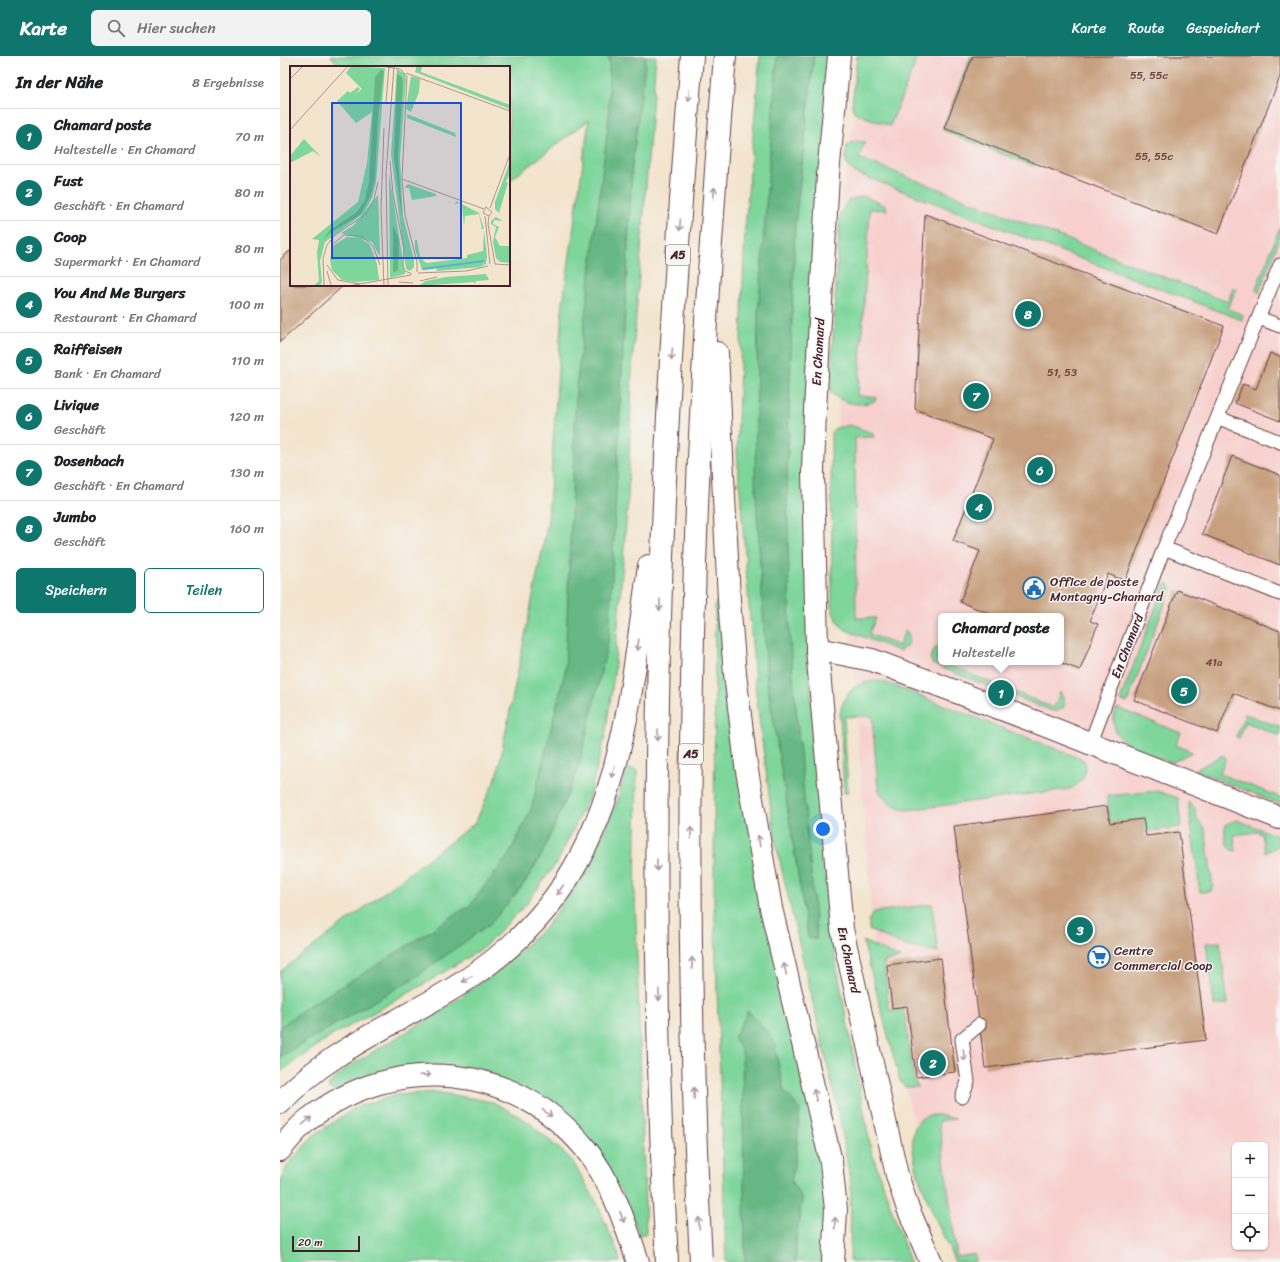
<!DOCTYPE html>
<html lang="de">
<meta charset="utf-8">
<style>
body{margin:0;font-family:Sriracha,sans-serif;background:#f2f2f2;color:#202124}
.controls{position:absolute;right:12px;bottom:12px;display:grid;overflow:hidden;border-radius:6px;box-shadow:0 1px 3px #0004}
.controls button{width:36px;height:36px;display:grid;place-items:center;padding:0;border:0;border-bottom:1px solid #e0e0e0;background:#fff;color:#202124;font:20px sans-serif}
.scale{position:absolute;left:12px;bottom:10px;width:68px;box-sizing:border-box;padding-left:4px;border:2px solid #4a1f2b;border-top:0;font-size:11px;line-height:14px;white-space:nowrap;color:#4a1f2b;-webkit-text-stroke:3px #f6f6f2;paint-order:stroke}
.you{position:absolute;left:543px;top:773px;width:14px;height:14px;margin:-10px;border:3px solid #fff;border-radius:50%;background:#1a73e8;box-shadow:0 0 0 6px #1a73e833}
.badge{display:grid;place-items:center;width:26px;height:26px;border-radius:50%;background:#0f766e;color:#fff;font-size:13px;font-weight:700}
.pin{position:absolute;translate:-50% -50%;border:2px solid #fff;box-shadow:0 1px 4px #0006}
.popup{position:absolute;left:658px;top:557px;width:126px;height:52px;box-sizing:border-box;display:grid;place-content:center;border-radius:6px;background:#fff;filter:drop-shadow(0 1px 3px #0005);font-size:13px;white-space:nowrap;color:#757577}
.popup b{font-size:15px;color:#202124}
.popup::after{content:'';position:absolute;left:50%;top:100%;margin-left:-8px;border:8px solid transparent;border-top-color:#fff}
.list{margin:0;padding:0;list-style:none}
h2{display:flex;justify-content:space-between;align-items:center;height:52px;margin:0;padding:0 16px;font-size:17px}
h2 small{font-size:13px;font-weight:400;color:#757577}
.list li{display:grid;grid-template-columns:26px 1fr auto;gap:12px;align-items:center;box-sizing:border-box;height:56px;padding:0 16px;border-top:1px solid #e0e0e0}
.list b{display:block;font-size:15px;white-space:nowrap}
.list p{margin:0;font-size:13px;white-space:nowrap;color:#757577}
.list em{font-size:13px;font-style:normal;color:#757577}
.actions{display:flex;gap:8px;padding:12px 16px}
.actions a{flex:1;padding:9px 0;border:1px solid #0f766e;border-radius:6px;text-align:center;font-size:14px;color:#0f766e}
.actions .main{background:#0f766e;color:#fff}
.icon{flex:none;width:22px;height:22px;fill:none;stroke:currentColor;stroke-width:2;stroke-linecap:round;stroke-linejoin:round}
.map{position:relative;flex:none;width:1000px;height:1206px;overflow:hidden}
header{display:flex;align-items:center;gap:24px;box-sizing:border-box;height:56px;padding:0 20px;background:#0f766e;color:#fff}
header strong{font-size:19px}
nav{display:flex;gap:22px;margin-inline-start:auto;font-size:14px}
.search{width:280px;height:36px;background:#f2f2f2;display:flex;align-items:center;gap:10px;box-sizing:border-box;padding:0 14px;border-radius:6px;color:#757577;font-size:15px}
main{display:flex}
aside{flex:1;background:#fff}
.map>svg:first-child{display:block}
.built{fill:#f7d0cd;fill-rule:evenodd}
.green{fill:#7ed69b;stroke:#647a63}
.forest{fill:#66b783;stroke:#586b57}
.building{fill:#c8a07f}
.lines{fill:none;stroke-linecap:round;stroke-linejoin:round}
.service-casing{stroke:#633d43;stroke-width:15}
.minor-casing{stroke:#633d43;stroke-width:24}
.motorway-casing{stroke:#633d43;stroke-width:24}
.service{stroke:#fff;stroke-width:13}
.minor{stroke:#fff;stroke-width:22}
.motorway{stroke:#fff;stroke-width:22}
.oneway{stroke:#ae9aa0}
.labels{text-anchor:middle;dominant-baseline:central;stroke-width:3;stroke-linejoin:round;paint-order:stroke}
.number-label{font-size:11px;fill:#6a3f40}
.shield{fill:#f6f6f2;stroke:#7e6067;stroke-width:1}
.shield-label{font-size:12px;font-weight:bold;fill:#4a1f2b}
.street-label{font-size:13px;fill:#4a1f2b;stroke:#f6f6f2}
.poi-label{font-size:13px;fill:#4a1f2b;stroke:#f6f6f2;text-anchor:start}
.inset-river{fill:none;stroke:#57b3d5;stroke-width:2}
.inset-road{fill:none;stroke:#af958d;stroke-width:1}
.view{fill:#1d4ed8;fill-opacity:0.15;stroke:#1d4ed8;stroke-width:2}
.inset-edge{fill:none;stroke:#4a1f2b;stroke-width:2}
</style>
<header>
<strong>Karte</strong>
<div class="search"><svg class="icon" aria-label="search" viewBox="0 0 24 24"><circle cx="10" cy="10" r="6"/><path d="M15 15l6 6"/></svg>Hier suchen</div>
<nav><a>Karte</a><a>Route</a><a>Gespeichert</a></nav>
</header>
<main>
<aside>
<h2>In der Nähe<small>8 Ergebnisse</small></h2>
<ul class="list">
<li><span class="badge">1</span><div><b>Chamard poste</b><p>Haltestelle · En Chamard</p></div><em>70 m</em></li>
<li><span class="badge">2</span><div><b>Fust</b><p>Geschäft · En Chamard</p></div><em>80 m</em></li>
<li><span class="badge">3</span><div><b>Coop</b><p>Supermarkt · En Chamard</p></div><em>80 m</em></li>
<li><span class="badge">4</span><div><b>You And Me Burgers</b><p>Restaurant · En Chamard</p></div><em>100 m</em></li>
<li><span class="badge">5</span><div><b>Raiffeisen</b><p>Bank · En Chamard</p></div><em>110 m</em></li>
<li><span class="badge">6</span><div><b>Livique</b><p>Geschäft</p></div><em>120 m</em></li>
<li><span class="badge">7</span><div><b>Dosenbach</b><p>Geschäft · En Chamard</p></div><em>130 m</em></li>
<li><span class="badge">8</span><div><b>Jumbo</b><p>Geschäft</p></div><em>160 m</em></li>
</ul>
<div class="actions"><a class="main">Speichern</a><a>Teilen</a></div>
</aside>
<div class="map">
<svg width="1000" height="1206" viewBox="0 0 1000 1206">
<rect width="100%" height="100%" fill="#f6f6f2"/>
<filter id="ink" filterUnits="userSpaceOnUse"><feTurbulence type="fractalNoise" baseFrequency=".025" numOctaves="2"/><feDisplacementMap in="SourceGraphic" scale="8" xChannelSelector="R" yChannelSelector="G"/><feConvolveMatrix kernelMatrix="1 2 1 2 8 2 1 2 1" color-interpolation-filters="sRGB"/></filter>
<filter id="wash" filterUnits="userSpaceOnUse"><feTurbulence type="fractalNoise" baseFrequency=".012" numOctaves="4" result="noise"/><feDisplacementMap in="SourceGraphic" scale="16" xChannelSelector="R" yChannelSelector="G"/><feGaussianBlur stdDeviation="0.9" result="paint"/><feColorMatrix in="noise" values="0 0 0 0 0 0 0 0 0 0 0 0 0 0 0 0 0 1.4 0 .05"/><feComposite in="paint" operator="in"/></filter>
<g filter="url(#wash)">
<rect width="100%" height="100%" fill="#f3e4ce"/>
<path class="built" d="M638,0H1000V1206H672L597,927L557,404L560,157L575,57L610,70ZM661,560H781V606H661ZM955,1089H985V1191H955Z"/>
<g class="green">
<polygon points="51,0 376,0 352,311 348,441 334,619 325,681 309,741 278,805 244,851 203,892 143,929 48,982 0,1016 0,916 195,767 217,719 268,465 282,254 309,64 229,125 229,11 60,11"/>
<polygon points="480,0 550,0 528,598 551,879 591,1094 630,1206 570,1206 571,1130 560,1063 495,784 476,638 457,396 465,172"/>
<polygon points="577,0 638,0 610,70 575,57 572,50"/>
<polygon points="691,0 693,0 665,72 754,106 753,110 662,74"/>
<path d="M576,85L585,86L579,102L948,246L953,232L956,233L948,253L963,259L962,264L578,118C563,110 565,105 567,89Z"/>
<path d="M583,140L606,150L607,154L590,153L578,340L596,341L595,345C578,351 564,348 550,336L560,157L568,145Z"/>
<polygon points="1000,171 1000,182 979,237 976,233"/>
<polygon points="570,369 592,377 594,381 575,382 576,562 596,562 589,578 619,590 625,574 629,578 628,589 619,595 566,574 560,569 552,555 551,377 555,372"/>
<polygon points="889,527 891,532 847,647 840,644 884,530"/>
<polygon points="439,542 547,1140 544,1206 446,1206 434,841 435,548"/>
<polygon points="657,590 661,590 656,604 774,652 780,636 784,644 784,651 778,655 772,655 652,608 650,602 655,592"/>
<path d="M602,625L804,704C808,718 803,726 790,733L628,754C613,753 605,745 598,733L592,660L564,661L568,737H564L560,658C564,634 578,624 602,625Z"/>
<path d="M837,652L901,677L896,689L912,696L891,707C867,697 821,687 837,652Z"/>
<polygon points="965,658 1000,671 1000,680 966,666 959,682 956,681"/>
<polygon points="943,699 946,702 940,718 1000,741 1000,748 915,714"/>
<polygon points="350,712 357,715 355,840 366,1178 360,1179 340,1133 215,1020 158,1009 106,1015 55,1035 49,1032 48,1029 68,1011 158,957 222,912 268,868 307,814 337,746 345,715"/>
<polygon points="877,735 898,742 901,771 865,776 863,763 830,767 827,740"/>
<polygon points="908,746 915,752 917,764 925,772 933,832 931,835 920,836"/>
<path d="M957,764L1000,781V789L985,797L982,778L976,776L954,779L956,795L951,794C945,785 943,778 946,768Z"/>
<polygon points="652,848 658,896 626,890 589,874 589,863 594,856"/>
<polygon points="583,885 620,902 604,906 609,954 624,953 634,1024 638,1031 625,1031 620,1025"/>
<polygon points="940,886 948,948 934,949 926,887"/>
<polygon points="156,1036 213,1046 247,1065 291,1103 317,1147 338,1197 340,1206 0,1206 0,1127 7,1110 34,1079 76,1051 116,1039"/>
<path d="M659,1059L676,1063L659,1065L677,1201L695,1198L696,1206H675C665,1179 609,1082 644,1061C648,1059 655,1059 659,1059Z"/>
</g>
<g class="forest">
<polygon points="329,0 366,0 352,110 329,582 298,714 262,798 244,828 211,867 137,920 0,1001 0,971 25,952 99,908 190,849 229,799 251,754 285,616 296,334 329,61"/>
<polygon points="497,0 534,0 515,171 507,421 510,587 537,883 528,881 487,625 475,422 478,259"/>
<polygon points="468,955 493,982 504,1035 520,1053 516,1099 511,1125 522,1143 516,1183 516,1206 465,1206 462,995 454,982"/>
</g>
<g id="blocks">
<g class="building">
<polygon points="693,0 1000,0 1000,21 938,178 664,72"/>
<polygon points="645,158 944,270 845,525 828,518 810,565 818,568 800,614 781,607 781,560 716,560 680,546 700,495 673,485 713,383 635,353"/>
<polygon points="11,194 11,229 64,229 0,286 0,204"/>
<polygon points="990,297 1000,301 1000,365 955,347 963,328 976,333"/>
<polygon points="952,400 1000,419 1000,509 922,478"/>
<polygon points="897,534 1000,575 1000,655 953,637 937,677 854,644"/>
<polygon points="827,750 830,767 863,763 866,780 899,776 926,984 705,1012 674,770"/>
<polygon points="661,902 675,1016 636,1021 627,950 612,952 607,909"/>
</g>
</g>
</g>
<g filter="url(#ink)">
<use href="#blocks" fill-opacity="0" stroke="#633d43" stroke-width="1"/>
<g class="lines">
<g class="service-casing">
<g id="service">
<polyline points="979,262 1000,270"/>
<polyline points="939,362 1000,386"/>
<polyline points="884,492 1000,538"/>
<polyline points="810,688 884,492 1000,209"/>
<polyline points="682,1041 688,1026 682,983 699,969"/>
</g>
</g>
<g class="minor-casing">
<g id="minor">
<polyline points="559,0 548,119 535,354 533,415 537,593 562,873 617,1119 627,1150 651,1206"/>
<polyline points="537,593 592,604 756,666 1000,762"/>
</g>
</g>
<g class="motorway-casing">
<g id="motorway">
<polyline points="437,297 449,544 455,618 466,709 491,852 551,1106 556,1154 553,1206"/>
<path d="M0,1047C47,995 122,965 180,928C338,828 345,677 369,510"/>
<path d="M0,1094C9,1083 18,1071 29,1063C115,996 234,1007 304,1091C331,1124 345,1166 358,1206"/>
<path d="M387,1206C365,804 379,401 412,0"/>
<path d="M421,1206C400,804 411,401 445,0"/>
</g>
</g>
<use href="#service" class="service"/>
<use href="#minor" class="minor"/>
<use href="#motorway" class="motorway"/>
</g>
<defs><path id="oneway-shaft" d="M-6 0H5M1.5-3L5.5 0L1.5 3" fill="none" stroke-width="1.6" stroke-linecap="round" stroke-linejoin="round"/></defs>
<g class="oneway">
<use href="#oneway-shaft" transform="translate(409 39) rotate(95)"/>
<use href="#oneway-shaft" transform="translate(434 137) rotate(-86)"/>
<use href="#oneway-shaft" transform="translate(400 169) rotate(94)"/>
<use href="#oneway-shaft" transform="translate(392 298) rotate(94)"/>
<use href="#oneway-shaft" transform="translate(380 549) rotate(91)"/>
<use href="#oneway-shaft" transform="translate(358 589) rotate(98)"/>
<use href="#oneway-shaft" transform="translate(378 679) rotate(91)"/>
<use href="#oneway-shaft" transform="translate(333 716) rotate(106)"/>
<use href="#oneway-shaft" transform="translate(411 777) rotate(-90)"/>
<use href="#oneway-shaft" transform="translate(479 785) rotate(-99)"/>
<use href="#oneway-shaft" transform="translate(377 809) rotate(90)"/>
<use href="#oneway-shaft" transform="translate(280 834) rotate(124)"/>
<use href="#oneway-shaft" transform="translate(412 907) rotate(-90)"/>
<use href="#oneway-shaft" transform="translate(505 913) rotate(-103)"/>
<use href="#oneway-shaft" transform="translate(187 923) rotate(146)"/>
<use href="#oneway-shaft" transform="translate(379 939) rotate(89)"/>
<use href="#oneway-shaft" transform="translate(684 999) rotate(82)"/>
<use href="#oneway-shaft" transform="translate(145 1019) rotate(-2)"/>
<use href="#oneway-shaft" transform="translate(414 1037) rotate(-92)"/>
<use href="#oneway-shaft" transform="translate(535 1039) rotate(-103)"/>
<use href="#oneway-shaft" transform="translate(267 1057) rotate(36)"/>
<use href="#oneway-shaft" transform="translate(27 1065) rotate(-41)"/>
<use href="#oneway-shaft" transform="translate(342 1161) rotate(69)"/>
<use href="#oneway-shaft" transform="translate(419 1167) rotate(-92)"/>
<use href="#oneway-shaft" transform="translate(555 1167) rotate(-87)"/>
</g>
</g>
<defs>
<g id="civic-ring" transform="scale(1.15)"><circle r="9.5" fill="#f6f6f2" stroke="#1f6fb2" stroke-width="1.5"/><path d="M-.6-6.5H3V-4.5H.6V-3L4-1V1h2V6H-6V1h2V-1L-.6-3ZM-1.2 2.5V6h2.4V2.5Z" fill="#1f6fb2"/></g>
<g id="supermarket-ring" transform="scale(1.15)"><circle r="9.5" fill="#f6f6f2" stroke="#1f6fb2" stroke-width="1.5"/><path d="M-6-5.5h2.5l.6 2H6L4.5 2H-2.5L-4.4-4H-6ZM-1.5 3.2a1.3 1.3 0 1 0 .1 0ZM3 3.2a1.3 1.3 0 1 0 .1 0Z" fill="#1f6fb2"/></g>
</defs>
<g fill-rule="evenodd">
<use href="#civic-ring" x="754" y="532"/>
<use href="#supermarket-ring" x="819" y="901"/>
</g>
<g class="labels">
<g class="number-label">
<text x="869" y="19">55, 55c</text>
<text x="874" y="100">55, 55c</text>
<text x="782" y="316">51, 53</text>
<text x="934" y="606">41a</text>
</g>
<g class="shield">
<rect x="386" y="189" width="24" height="20" rx="3"/>
<rect x="399" y="688" width="24" height="20" rx="3"/>
</g>
<g class="shield-label">
<text x="398" y="199">A5</text>
<text x="411" y="698">A5</text>
</g>
<g class="street-label">
<text transform="translate(538 296) rotate(-87)">En Chamard</text>
<text transform="translate(847 590) rotate(-69)">En Chamard</text>
<text transform="translate(569 904) rotate(78)">En Chamard</text>
</g>
<g class="poi-label">
<text x="770" y="525">Office de poste<tspan x="770" dy="15">Montagny-Chamard</tspan></text>
<text x="834" y="894">Centre<tspan x="834" dy="15">Commercial Coop</tspan></text>
</g>
</g>
<g transform="translate(10 10)">
<rect width="220" height="220" fill="#f3e4ce"/>
<path d="M61,0L95,2L86,117L82,132L74,147L35,176L30,195L32,216L30,220H23L29,215L27,186L29,174L22,173L68,136L77,97L82,46L66,57L47,35L58,25L60,27L68,21L70,23L64,29L72,23L56,7ZM127,0H132L131,6L220,39V43L125,6ZM107,3L115,8L116,14L110,92L113,150L124,194V201L120,205L116,203L101,88ZM121,10L130,13L129,26L121,46L116,43ZM117,48L165,67L166,71L117,52ZM14,73L31,91L23,85L0,97V90ZM220,95V107L216,116L218,117L209,147L205,143V136ZM99,107L115,208L100,212ZM118,118L146,128V130L122,134L119,122H115V132V121ZM88,129L90,189H89L82,176L51,167L63,160ZM166,135L189,147L194,163H192L189,148L175,150L174,160L172,139L168,137L165,139ZM206,151L213,155L204,154L203,158L209,161L205,171L210,180H220V197L210,196L206,192L203,176L206,161L201,158V155ZM194,164L197,190L196,198L190,201L147,205L146,201L132,204L125,183V174H130H127L130,191L136,197L177,192V189L193,185ZM57,171L70,172L80,179L87,198L89,214L65,216L52,214L42,204L40,194L43,180ZM196,208L199,214L186,215L185,218L184,216L128,220L136,215L156,211Z" fill="#7ed69b"/>
<path d="M91,4L94,5L88,51L85,112L81,129L70,149L40,167L33,175L39,165L67,146L75,134L79,116L85,11ZM107,8L112,11L113,17L108,91L112,151L104,91ZM103,160L109,173L108,204L105,206L103,205Z" fill="#66b783"/>
<path class="inset-river" d="M133,203L194,195"/>
<path class="inset-road" d="M91,0L110,3L117,10L112,113L115,149L127,196V206M116,7L220,45M0,13L13,0M96,36L99,0M94,62L91,143L94,220M0,64L58,0M100,95L103,128L114,183L113,200L115,205L122,208M112,113L194,143M200,142L220,88M195,150L200,198M199,150L193,147L196,141L202,146L199,150L198,158L205,198M42,179L54,169L71,170L83,180L90,199M205,198L220,199M37,199L48,214L70,218M37,205L41,219M128,207L176,205L198,200M130,215L147,211M109,216L123,217M34,219L33,192L37,179L45,169L76,148L84,133L88,116M58,220L121,209M98,220L96,107L104,0"/>
<path class="view" d="M42,37H171V192H42Z"/>
<rect width="220" height="220" class="inset-edge"/>
</g>
</svg>
<div class="controls">
<button>+</button>
<button>−</button>
<button><svg class="icon" aria-label="locate" viewBox="0 0 24 24"><circle cx="12" cy="12" r="6"/><path d="M12 2v4M12 18v4M2 12h4M18 12h4"/></svg></button>
</div>
<div class="scale">20 m</div>
<div class="you"></div>
<div class="pin badge" style="left:721px;top:637px">1</div>
<div class="popup"><b>Chamard poste</b>Haltestelle</div>
<div class="pin badge" style="left:653px;top:1007px">2</div>
<div class="pin badge" style="left:800px;top:874px">3</div>
<div class="pin badge" style="left:699px;top:451px">4</div>
<div class="pin badge" style="left:904px;top:635px">5</div>
<div class="pin badge" style="left:760px;top:414px">6</div>
<div class="pin badge" style="left:696px;top:340px">7</div>
<div class="pin badge" style="left:748px;top:258px">8</div>
</div>
</main>
